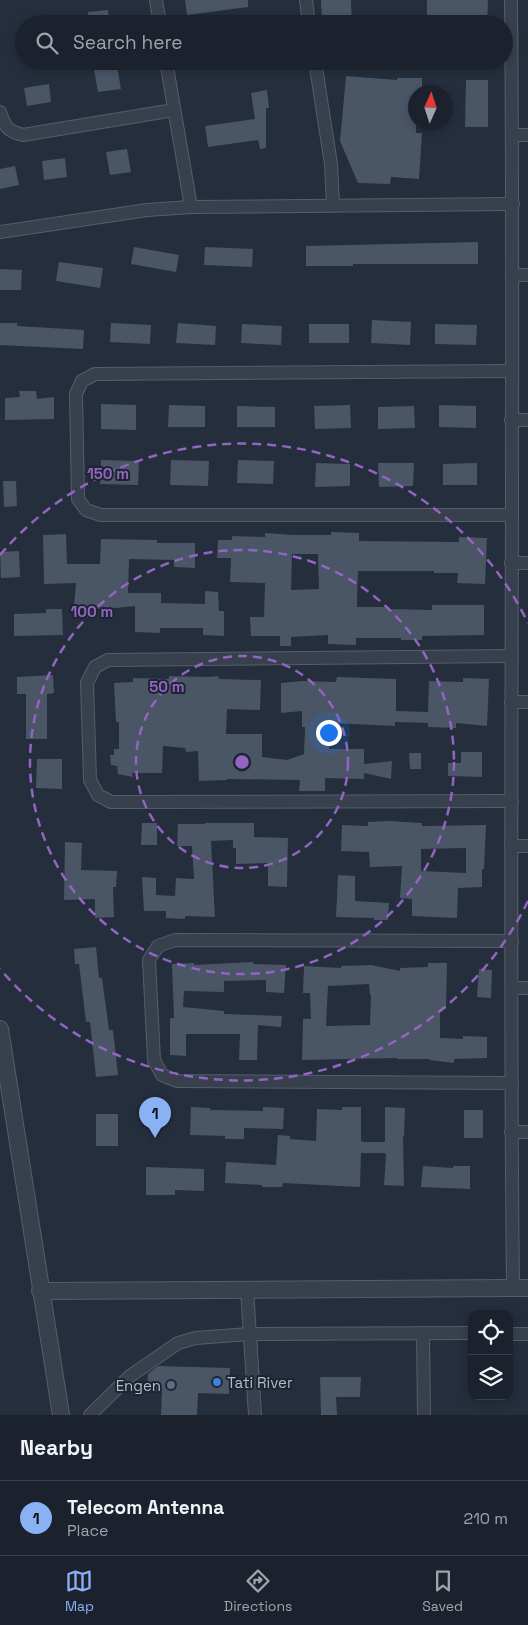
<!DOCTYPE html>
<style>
body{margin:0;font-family:"Space Grotesk",sans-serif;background:#242a36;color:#f1f3f6}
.controls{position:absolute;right:15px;bottom:15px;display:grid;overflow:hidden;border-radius:10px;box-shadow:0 2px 8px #0003}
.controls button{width:45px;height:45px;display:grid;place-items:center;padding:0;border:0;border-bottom:1px solid #393f4a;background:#1b222e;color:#f1f3f6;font:25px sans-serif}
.compass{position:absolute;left:408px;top:85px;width:45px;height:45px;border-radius:50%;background:#1b222e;box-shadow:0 2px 8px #0003;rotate:3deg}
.you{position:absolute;left:328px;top:732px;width:18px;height:18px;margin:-12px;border:4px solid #fff;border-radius:50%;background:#1a73e8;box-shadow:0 0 0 8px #1a73e833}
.badge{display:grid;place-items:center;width:32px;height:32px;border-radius:50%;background:#8bb1f5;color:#111;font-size:16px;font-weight:700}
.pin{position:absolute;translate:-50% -41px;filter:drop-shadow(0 1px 2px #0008)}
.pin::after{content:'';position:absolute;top:26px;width:18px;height:15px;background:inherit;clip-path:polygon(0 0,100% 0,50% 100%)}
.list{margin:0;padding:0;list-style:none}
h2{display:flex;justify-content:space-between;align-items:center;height:65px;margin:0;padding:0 20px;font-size:21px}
h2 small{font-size:16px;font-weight:400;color:#a0a4aa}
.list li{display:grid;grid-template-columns:32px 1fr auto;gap:15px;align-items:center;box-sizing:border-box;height:75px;padding:0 20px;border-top:1px solid #393f4a}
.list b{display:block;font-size:19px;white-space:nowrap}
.list p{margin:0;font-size:16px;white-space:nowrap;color:#a0a4aa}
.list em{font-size:16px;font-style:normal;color:#a0a4aa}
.icon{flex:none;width:28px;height:28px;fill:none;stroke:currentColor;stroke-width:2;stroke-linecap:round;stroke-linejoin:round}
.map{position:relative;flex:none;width:528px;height:1415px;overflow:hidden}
.search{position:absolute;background:#1b222e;box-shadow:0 2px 8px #0003;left:15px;right:15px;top:15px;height:55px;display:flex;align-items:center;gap:12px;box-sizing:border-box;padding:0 18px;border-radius:28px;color:#a0a4aa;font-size:19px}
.sheet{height:140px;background:#1b222e}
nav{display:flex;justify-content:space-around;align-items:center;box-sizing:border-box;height:70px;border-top:1px solid #393f4a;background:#1b222e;font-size:14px;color:#a0a4aa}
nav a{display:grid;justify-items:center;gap:2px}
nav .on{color:#8bb1f5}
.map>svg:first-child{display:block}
.building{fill:#4a5566;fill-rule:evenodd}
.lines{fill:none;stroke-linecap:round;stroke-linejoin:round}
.minor-casing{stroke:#565e6b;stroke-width:14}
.tertiary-casing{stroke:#565e6b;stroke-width:18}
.minor{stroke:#38404d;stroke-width:12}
.tertiary{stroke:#38404d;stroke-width:16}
.ring{fill:none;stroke:#9265c3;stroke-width:2.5;stroke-dasharray:9 6}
.shop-dot{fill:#3f7fe0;stroke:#1d2532;stroke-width:2}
.service-dot{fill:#5c6f8a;stroke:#1d2532;stroke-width:2}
.labels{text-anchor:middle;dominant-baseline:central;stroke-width:4;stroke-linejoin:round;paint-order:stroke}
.poi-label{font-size:15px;fill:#b4bbc8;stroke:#1d2532;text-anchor:start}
.centre{fill:#9265c3;stroke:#1d2532;stroke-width:2.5}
.ring-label{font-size:15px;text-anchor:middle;font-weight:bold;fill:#9265c3;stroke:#1d2532;stroke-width:4;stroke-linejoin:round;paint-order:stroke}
</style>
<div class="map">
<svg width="528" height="1415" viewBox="0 0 528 1415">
<rect width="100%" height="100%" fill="#242e3d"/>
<g class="building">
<polygon points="185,0 248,0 248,7 187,15"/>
<polygon points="321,0 351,0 352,24 322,24"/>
<polygon points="427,0 488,0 487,24 427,24"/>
<polygon points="108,10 110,24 89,24 88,12"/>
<polygon points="117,66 121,89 98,92 94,70"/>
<polygon points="346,76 397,80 397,78 422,78 422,92 416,92 416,133 422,133 419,179 391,177 390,184 358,183 340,141"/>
<polygon points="466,80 488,80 488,127 465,127"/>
<polygon points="49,84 51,102 27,106 24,88"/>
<polygon points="267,90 269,108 266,108 266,148 260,149 258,140 208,147 205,126 255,119 251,93"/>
<polygon points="127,149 131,172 110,175 106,152"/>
<polygon points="65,158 67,177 44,180 42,161"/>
<polygon points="15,166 19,185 0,189 0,169"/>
<polygon points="478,242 478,264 353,264 353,266 306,266 306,246"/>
<polygon points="134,247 179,255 176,272 131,264"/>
<polygon points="205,247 253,249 252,267 204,265"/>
<polygon points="59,262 103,268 100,288 56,281"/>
<polygon points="0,269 22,270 21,290 0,290"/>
<polygon points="372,320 411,322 410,345 371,343"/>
<polygon points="0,323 17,323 17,326 84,330 83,349 0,345"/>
<polygon points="111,323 151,325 150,344 110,342"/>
<polygon points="178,323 216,326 215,345 176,343"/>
<polygon points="242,324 282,326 281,345 241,343"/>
<rect x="309" y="324" width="40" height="19"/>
<polygon points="435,324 477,325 476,345 435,344"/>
<polygon points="19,391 36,391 37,399 54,397 54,419 5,420 5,398 20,397"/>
<polygon points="101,404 136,405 136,430 101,429"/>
<polygon points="169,405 205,406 205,427 168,427"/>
<polygon points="350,405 351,428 315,429 314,406"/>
<polygon points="439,405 476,406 476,428 439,427"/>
<polygon points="237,406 275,407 275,427 237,427"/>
<polygon points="414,406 415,428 378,429 378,407"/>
<polygon points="101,460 139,461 138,485 100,484"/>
<polygon points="171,460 209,461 208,486 170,485"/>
<polygon points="238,460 274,461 273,484 237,483"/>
<polygon points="316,463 350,464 350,486 315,487"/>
<polygon points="378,463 414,463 413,486 379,487"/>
<polygon points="477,463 477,485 443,485 443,464"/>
<polygon points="3,481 16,481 17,506 4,507"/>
<path d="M331,532L359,533V541L459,542V537L487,538L485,584L457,583L458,573H434V571H358L357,599V607H389V609L432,610V605H484V635L422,636V640H401V638H356V645L328,644V635L291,637V646H280V636H251L250,617H264L265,583L230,582L231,558H217L218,540H232V536L265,537V533L293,535H331ZM292,554H318L319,589L291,590Z"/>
<polygon points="66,534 67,564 100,564 101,539 157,540 157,543 195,543 195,568 174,567 174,560 129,559 128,593 161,593 161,603 205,604 205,591 218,592 219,611 224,611 224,636 203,635 203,628 160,628 160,633 135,632 135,606 106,609 74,607 76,583 44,584 43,535"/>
<polygon points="19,551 20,577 1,578 0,552"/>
<polygon points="46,609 62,609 63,635 14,636 14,614 46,613"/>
<polygon points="53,675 54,693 47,694 47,739 26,739 26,694 17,694 17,677"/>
<polygon points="169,676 208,677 218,676 219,679 261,680 260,710 227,709 226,734 262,734 262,757 287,760 304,754 305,727 302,727 302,711 281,713 281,683 303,681 336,682 337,677 396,679 396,711 428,712 429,681 463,682 463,678 489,679 487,726 456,723 456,728 428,727 428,723 395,722 395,726 330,723 329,749 364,749 364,764 392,761 391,779 364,773 364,779 325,778 325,791 299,791 300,780 227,779 227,780 199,781 198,751 186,752 185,748 163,746 162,773 132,773 133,777 118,774 117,766 111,765 110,755 114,755 114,749 119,749 119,722 116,722 114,683 133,682 133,678 169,679"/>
<polygon points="461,752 482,752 482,777 448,776 448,763 461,763"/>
<polygon points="409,753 421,753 421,769 410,769"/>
<polygon points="37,759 62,759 62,789 36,788"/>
<path d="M389,821L422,823V826L486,825L484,869H482V887L458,888L457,918L412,916V899L400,898L402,866L370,867L369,852L341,851L342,825L368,826V822ZM466,848V873L421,871V849Z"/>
<polygon points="142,823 157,823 157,845 141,845"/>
<polygon points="205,823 254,823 254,837 288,838 287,887 268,886 268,863 236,864 236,848 233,848 233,840 211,841 215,917 185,916 185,919 166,918 166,911 144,911 142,877 156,878 156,895 175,896 176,878 194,879 192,846 177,846 178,824 205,824"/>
<polygon points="65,842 82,843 81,870 117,871 116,887 113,887 114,917 95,918 95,899 64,900"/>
<polygon points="338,875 355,876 355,901 389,903 388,920 374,920 374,918 336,917"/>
<polygon points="96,947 99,978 102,978 109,1030 113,1030 118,1075 96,1077 90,1022 86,1022 79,964 75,964 74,949"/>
<polygon points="253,962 253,964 286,965 284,993 266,992 266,980 224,981 224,992 184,991 183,1007 224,1011 224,1014 282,1016 281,1027 258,1025 257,1060 239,1060 240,1034 186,1034 186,1056 170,1055 170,1018 174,1018 172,964 194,963 194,965"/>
<path d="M428,963H447L446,1009H440V1038L463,1039V1036L487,1037V1058L454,1059V1063L429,1060L430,1059H397V1058L302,1060L303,1019H311L310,993H303L304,966L341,968V966L371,965L400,971V968L428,967ZM369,984L370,995H371L370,1025L326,1026L328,986Z"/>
<polygon points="479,969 492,970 491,998 477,997"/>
<polygon points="191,1107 210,1108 210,1110 263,1111 263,1107 284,1108 283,1129 244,1128 244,1139 225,1139 225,1136 190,1135"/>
<polygon points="342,1107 361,1107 361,1141 364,1142 385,1142 385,1107 405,1108 404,1136 403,1136 404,1186 384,1185 386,1154 384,1153 361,1153 360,1187 283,1183 282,1187 262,1187 262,1185 225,1183 226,1162 276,1165 278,1135 290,1136 290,1139 316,1141 317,1109 342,1110"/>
<rect x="464" y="1110" width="19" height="28"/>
<rect x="96" y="1114" width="22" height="32"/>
<polygon points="423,1166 453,1168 453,1166 470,1166 470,1189 421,1187"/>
<polygon points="146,1167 204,1169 204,1191 175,1190 175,1195 146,1195"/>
<polygon points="158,1366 230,1368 229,1394 198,1393 197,1415 161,1415 162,1392 147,1392 148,1374"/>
<polygon points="320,1377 361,1377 360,1397 336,1397 337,1415 321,1415"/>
</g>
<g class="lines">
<g class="minor-casing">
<g id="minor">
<polyline points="156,0 160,24"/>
<polyline points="306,0 309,24"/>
<path d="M511,0C515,429 508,859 513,1288"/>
<polyline points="166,61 191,207"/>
<polyline points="315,61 331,164 333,205"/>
<path d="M0,112C5,127 7,131 23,135L174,110"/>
<polyline points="512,135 528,135"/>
<polyline points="0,232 147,210 191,207 513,204"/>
<polyline points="512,275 528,275"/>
<polyline points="511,420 528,420"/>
<polyline points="512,515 101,515 86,510 78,499 76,394 82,381 95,374 512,371"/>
<polyline points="511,563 528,563"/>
<polyline points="511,702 528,702"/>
<polyline points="512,801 111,802 98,795 90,780 87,683 95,667 108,660 512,656"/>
<polyline points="511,846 528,846"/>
<polyline points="512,988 528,988"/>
<polyline points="512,1083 177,1081 162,1075 154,1060 149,960 158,946 175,940 512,941"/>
<polyline points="511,1132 528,1132"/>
<polyline points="247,1289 255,1415"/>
<polyline points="423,1333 424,1415"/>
<polyline points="509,1334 528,1334"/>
<polyline points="90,1415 130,1376 178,1343 196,1338 249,1334 472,1333"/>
</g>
</g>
<g class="tertiary-casing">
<g id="tertiary">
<polyline points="0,1029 61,1415"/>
<polyline points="40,1291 528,1288"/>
</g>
</g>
<use href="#minor" class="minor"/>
<use href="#tertiary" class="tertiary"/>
</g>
<g class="ring">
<circle cx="242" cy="762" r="106"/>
<circle cx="242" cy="762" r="212"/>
<path d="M528 901A318 318 0 0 1 0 969M0 555A318 318 0 0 1 528 623"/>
</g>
<circle class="shop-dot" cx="217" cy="1382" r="5"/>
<circle class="service-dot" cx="171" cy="1385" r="5"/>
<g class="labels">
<g class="poi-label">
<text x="227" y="1382">Tati River</text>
<text x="161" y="1385" text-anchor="end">Engen</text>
</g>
</g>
<circle cx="242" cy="762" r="8" class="centre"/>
<g class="ring-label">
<text x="108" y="479">150 m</text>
<text x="92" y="617">100 m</text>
<text x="167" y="692">50 m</text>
</g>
</svg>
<div class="controls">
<button><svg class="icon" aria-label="locate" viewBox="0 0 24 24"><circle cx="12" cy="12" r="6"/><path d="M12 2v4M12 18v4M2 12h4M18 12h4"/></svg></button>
<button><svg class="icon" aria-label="layers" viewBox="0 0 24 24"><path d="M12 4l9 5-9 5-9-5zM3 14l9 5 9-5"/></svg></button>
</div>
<svg class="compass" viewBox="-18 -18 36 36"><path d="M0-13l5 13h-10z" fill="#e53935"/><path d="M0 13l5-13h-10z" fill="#a0a4aa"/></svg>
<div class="you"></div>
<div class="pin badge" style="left:155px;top:1138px">1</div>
<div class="search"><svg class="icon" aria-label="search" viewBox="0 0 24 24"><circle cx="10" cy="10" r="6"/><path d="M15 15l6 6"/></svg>Search here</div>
</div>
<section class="sheet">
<h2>Nearby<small></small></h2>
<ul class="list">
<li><span class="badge">1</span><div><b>Telecom Antenna</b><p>Place</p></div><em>210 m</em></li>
</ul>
</section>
<nav>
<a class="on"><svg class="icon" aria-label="map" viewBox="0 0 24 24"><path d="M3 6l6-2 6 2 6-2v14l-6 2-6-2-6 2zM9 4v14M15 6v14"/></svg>Map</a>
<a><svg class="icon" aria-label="directions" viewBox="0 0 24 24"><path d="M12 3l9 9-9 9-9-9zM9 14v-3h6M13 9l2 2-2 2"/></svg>Directions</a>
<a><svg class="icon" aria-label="saved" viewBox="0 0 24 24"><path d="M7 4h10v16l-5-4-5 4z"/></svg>Saved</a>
</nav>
